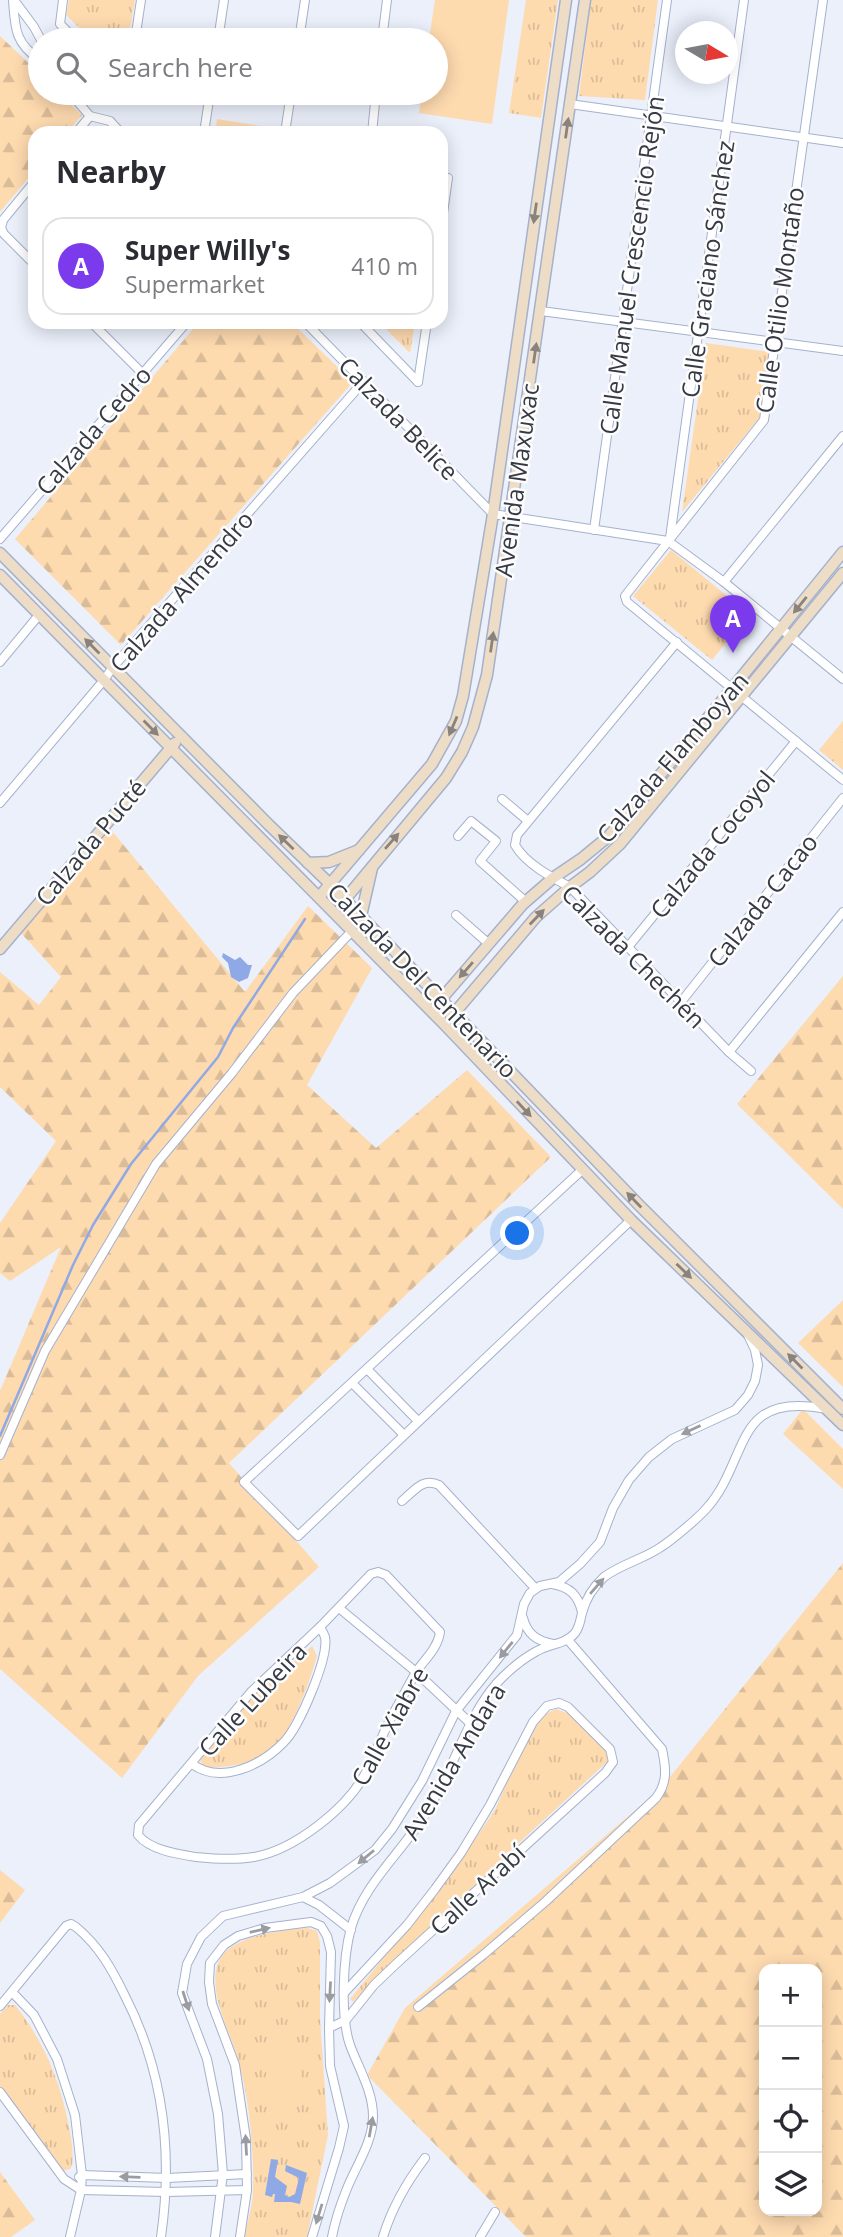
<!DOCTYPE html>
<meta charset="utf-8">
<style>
body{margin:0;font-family:"Open Sans",sans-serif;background:#f2f2f3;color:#2b2b33}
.controls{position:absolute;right:21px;bottom:21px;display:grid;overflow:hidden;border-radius:14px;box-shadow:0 4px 18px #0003}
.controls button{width:63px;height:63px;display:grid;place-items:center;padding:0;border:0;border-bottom:2px solid #e1e1e2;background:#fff;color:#2b2b33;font:35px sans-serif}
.compass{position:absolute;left:675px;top:21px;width:63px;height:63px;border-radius:50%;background:#fff;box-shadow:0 4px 18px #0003;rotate:100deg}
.you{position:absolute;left:518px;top:1234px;width:24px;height:24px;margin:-18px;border:5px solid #fff;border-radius:50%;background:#1a73e8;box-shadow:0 0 0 10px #1a73e833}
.badge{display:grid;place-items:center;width:46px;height:46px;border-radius:50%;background:#7c3aed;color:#fff;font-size:23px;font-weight:700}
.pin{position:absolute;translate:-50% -58px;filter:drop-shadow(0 2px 4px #0008)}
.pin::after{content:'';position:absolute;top:37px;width:24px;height:21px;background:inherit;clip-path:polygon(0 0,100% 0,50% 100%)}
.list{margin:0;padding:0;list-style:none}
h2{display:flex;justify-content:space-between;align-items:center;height:91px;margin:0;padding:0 28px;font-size:30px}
h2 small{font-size:23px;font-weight:400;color:#7c7c81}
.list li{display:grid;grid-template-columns:46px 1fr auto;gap:21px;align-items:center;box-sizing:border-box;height:98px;margin:0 14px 14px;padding:0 14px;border:2px solid #e1e1e2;border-radius:21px}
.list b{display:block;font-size:26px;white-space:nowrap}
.list p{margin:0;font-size:23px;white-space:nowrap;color:#7c7c81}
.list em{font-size:23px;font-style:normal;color:#7c7c81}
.icon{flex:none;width:38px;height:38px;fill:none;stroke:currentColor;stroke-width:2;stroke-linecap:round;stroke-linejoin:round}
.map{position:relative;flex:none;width:843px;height:2237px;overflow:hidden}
.search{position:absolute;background:#fff;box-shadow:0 4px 18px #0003;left:28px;top:28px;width:420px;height:77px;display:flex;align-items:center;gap:18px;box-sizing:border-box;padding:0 24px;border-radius:38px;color:#7c7c81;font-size:26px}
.panel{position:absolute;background:#fff;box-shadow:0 4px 18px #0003;left:28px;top:126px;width:420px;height:203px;border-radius:21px}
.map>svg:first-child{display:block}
.grass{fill:url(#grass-tufts)}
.forest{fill:url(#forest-firs);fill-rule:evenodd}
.pitch{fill:#fedaaf}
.water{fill:#8fa9e6}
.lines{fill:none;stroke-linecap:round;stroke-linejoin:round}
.stream{stroke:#8fa9e6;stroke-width:2.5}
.street-casing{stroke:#a5b1cc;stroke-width:10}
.secondary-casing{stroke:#a5b1cc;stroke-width:13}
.street{stroke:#fff;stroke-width:8}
.secondary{stroke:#eeddc6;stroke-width:10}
.oneway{fill:#88837f}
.oneway2{fill:#9a9ca2}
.labels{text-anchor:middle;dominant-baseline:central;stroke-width:5;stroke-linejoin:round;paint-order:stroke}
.street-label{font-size:24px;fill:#353a45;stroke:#fdfdfd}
</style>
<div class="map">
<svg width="843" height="2237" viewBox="0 0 843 2237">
<defs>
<pattern id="grass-tufts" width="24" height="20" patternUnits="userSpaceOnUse" patternTransform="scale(1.75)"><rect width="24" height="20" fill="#fedaaf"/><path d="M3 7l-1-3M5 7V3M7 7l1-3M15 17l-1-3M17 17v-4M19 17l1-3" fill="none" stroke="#dabc98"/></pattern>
<pattern id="forest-firs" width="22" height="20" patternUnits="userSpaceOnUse" patternTransform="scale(1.75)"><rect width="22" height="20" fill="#fedaaf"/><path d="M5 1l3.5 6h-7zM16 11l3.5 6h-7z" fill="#dabc98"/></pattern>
</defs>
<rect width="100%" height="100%" fill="#ebf0fb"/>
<g class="grass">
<polygon points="69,0 135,0 128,40 92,40 66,15"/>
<polygon points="526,0 558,0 541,118 509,113"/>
<polygon points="591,0 658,0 645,100 579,96"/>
<polygon points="217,119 279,129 278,133 215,133"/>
<polygon points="379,322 415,322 410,353"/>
<polygon points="706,343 769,352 760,417 682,512"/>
<polygon points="671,550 749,614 712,660 633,596"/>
<polygon points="843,721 843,770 819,750"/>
<path d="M312,1646L317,1656C309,1683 291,1737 267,1754C251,1765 221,1768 203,1767L200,1760L254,1696Z"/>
<polygon points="556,1709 567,1713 607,1750 610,1756 607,1762 508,1853 353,2002 350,1999 448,1879 495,1810 515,1764 542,1716"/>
<path d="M307,1928L317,1931L320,1942V2019L328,2135L307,2237H245C247,2222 253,2205 253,2190C254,2145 249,2095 236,2053C227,2027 204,1981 222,1956C237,1935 283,1930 307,1928Z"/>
<path d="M8,2005H15C43,2040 59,2078 68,2122C71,2136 74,2151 72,2166L70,2169L61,2171L0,2087V2014Z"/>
</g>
<g class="forest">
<polygon points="0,36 40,74 40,93 59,93 82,115 67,133 35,133 35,170 0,212"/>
<polygon points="199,322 291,322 353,382 121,645 15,539"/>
<polygon points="107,825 245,992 308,906 372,968 307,1085 376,1148 467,1070 551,1157 229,1463 319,1567 198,1676 122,1778 0,1669 0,1391 61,1247 10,1281 0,1273 0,1223 56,1141 0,1087 0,972 39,1005 61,977 21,933"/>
<polygon points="843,976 843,1209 737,1104"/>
<polygon points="843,1300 843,1387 798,1343"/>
<polygon points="803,1409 843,1449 843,1489 783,1434"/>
<path d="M843,1563V2237H526L367,2075L405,2008L661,1788ZM764,1969H817V2211H764Z"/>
<polygon points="0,1870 25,1890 0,1923"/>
<polygon points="0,2172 35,2220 11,2237 0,2237"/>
</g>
<g class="pitch">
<polygon points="435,0 509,0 492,124 419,113 422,93 436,93 436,40 429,40"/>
<polygon points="295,2041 304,2096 271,2101 262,2046"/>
</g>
<g class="water">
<polygon points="223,953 235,960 240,957 248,965 252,965 248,978 239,982 231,977 228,963 222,957"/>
<polygon points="271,2159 278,2160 275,2177 287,2186 285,2195 289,2197 295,2194 299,2178 285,2171 286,2165 307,2173 300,2204 291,2202 274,2202 275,2194 273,2194 272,2197 265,2195"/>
</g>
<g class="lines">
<polyline class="stream" points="0,1436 73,1265 93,1225 131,1164 218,1057 233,1028 305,919"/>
<g class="street-casing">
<g id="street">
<path d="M13,0C15,29 15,43 40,60"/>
<polyline points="14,0 34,27 41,40"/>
<polyline points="63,0 60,24 76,40"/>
<polyline points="823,0 764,420 625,596 627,602 843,780"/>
<polyline points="135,40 141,0"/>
<polyline points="218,40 224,0"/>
<polyline points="299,40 305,0"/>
<polyline points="382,40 387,0"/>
<polyline points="70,93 90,116 110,121 121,133"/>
<polyline points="570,104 843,143"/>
<polyline points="76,133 90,116"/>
<polyline points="204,133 210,93"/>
<polyline points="285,133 291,93"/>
<polyline points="372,133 376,93"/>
<polyline points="441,177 448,178 441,227"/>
<polyline points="35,181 3,220 1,228 4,234 35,265"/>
<polyline points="541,311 843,351"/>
<polyline points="91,322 142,373"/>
<polyline points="305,322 493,514 668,541 724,582 843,679"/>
<polyline points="360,322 418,382"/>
<polyline points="418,382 427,322"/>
<polyline points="594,530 667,0"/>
<polyline points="670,538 744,0"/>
<polyline points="0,539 187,322"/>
<polyline points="724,582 843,436"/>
<path d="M677,642L517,835L515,845C526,864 551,877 570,887L729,1052L751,1071"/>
<polyline points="0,662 39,615"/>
<polyline points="502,799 528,821"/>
<polyline points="0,803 104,680 113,667 364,381"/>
<polyline points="458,836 471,821 496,841 480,861 526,902"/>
<polyline points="456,915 489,944"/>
<polyline points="628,947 796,741"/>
<polyline points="681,1002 843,798"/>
<polyline points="729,1052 843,912"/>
<polyline points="582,1170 244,1482 298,1536 631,1220"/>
<polyline points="367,1369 418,1421"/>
<polyline points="352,1383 403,1434"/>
<polyline points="0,1455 45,1351 156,1164 232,1073 293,993 352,931"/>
<path d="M402,1501C414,1491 423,1477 439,1485L535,1588"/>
<path d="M378,1572L386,1575L440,1632C438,1648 425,1659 416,1672C410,1683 404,1694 398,1705C385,1727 377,1750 366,1772C348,1808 294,1850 254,1857C236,1860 215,1859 196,1857C177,1854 150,1850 138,1835L139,1825L251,1692L320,1627L371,1574Z"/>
<path d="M552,1584C570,1587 578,1595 582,1612"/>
<polyline points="339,1608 416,1672 470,1723"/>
<path d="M523,1618C527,1634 537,1641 553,1644"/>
<path d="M192,1764C221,1785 262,1765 284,1742C299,1727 329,1658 325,1637C324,1634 322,1631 320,1627"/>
<polyline points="303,1897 319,1905 351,1930"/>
<polyline points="12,1992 34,2015 57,2059 75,2115 82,2175 81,2190 70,2237"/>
<path d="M0,2006L66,1926L71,1924L76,1927C99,1946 112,1969 125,1996C164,2072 173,2153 161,2237"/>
<path d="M418,2007L483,1955L545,1902L656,1798C668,1782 666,1768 662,1749L568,1640"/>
<polyline points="329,2028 346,2020 374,1985 396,1964 605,1773 613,1762 610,1749 568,1707 559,1703 547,1706 533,1722 490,1805 461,1853 435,1889 407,1925 344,1993"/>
<polyline points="0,2092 64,2179 81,2190 167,2192 247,2190"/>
<polyline points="79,2177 82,2175 167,2178 247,2174"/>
<polyline points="215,2237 223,2174 218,2114 207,2059 182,1993 187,1964 201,1937 223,1916 303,1897 330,1883 375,1850 392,1829 422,1781 456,1711 517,1635 524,1604 530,1593 540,1586 559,1582 580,1564 600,1542 613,1508 629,1480 649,1457 672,1439 735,1410 748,1395 755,1381 758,1365 755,1350 748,1335"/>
<polyline points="240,2237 247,2190 246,2139 235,2065 212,2004 209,1982 210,1963 224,1945 238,1936 265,1928 311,1922 321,1926 327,1936 331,1952 329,2028 330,2066 344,2126 339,2148 312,2237"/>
<path d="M332,2237C335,2221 340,2206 346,2191C355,2167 373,2143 373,2116C373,2091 358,2067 350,2045C340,2016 343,1957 351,1928C364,1884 400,1854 424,1816C435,1798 446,1779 454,1759C466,1733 477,1706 496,1684C508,1671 522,1659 537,1651C549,1644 566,1644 575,1633C580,1626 580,1621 582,1613C586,1598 593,1587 604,1577C621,1564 644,1559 661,1547C672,1540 697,1519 706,1509C751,1459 731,1390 827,1409"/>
<path d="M383,2237C392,2207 406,2183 425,2158"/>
<polyline points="480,2237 495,2212"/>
</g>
</g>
<g class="secondary-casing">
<g id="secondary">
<polyline points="0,553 269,825 330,884 639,1205 843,1409"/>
<polyline points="0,575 444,1024 631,1220 843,1425"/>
<polyline points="308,863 329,862 359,850"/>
<polyline points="319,897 432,764 456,721 463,696 493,514 566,0"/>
<polyline points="342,903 446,778 462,752 473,727 487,675 585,0"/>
<polyline points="361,916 372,868"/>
<polyline points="0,949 175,743"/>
<polyline points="437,1004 523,904 553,878 581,859 609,836 731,690 843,552"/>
<polyline points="451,1017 536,917 570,887 590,872 620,844 843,573"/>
</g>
</g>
<use href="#street" class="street"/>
<use href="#secondary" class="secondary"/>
</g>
<defs><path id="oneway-solid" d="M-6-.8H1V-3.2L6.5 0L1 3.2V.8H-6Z" transform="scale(1.75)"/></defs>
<g class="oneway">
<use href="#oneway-solid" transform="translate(567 128) rotate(-82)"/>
<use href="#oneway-solid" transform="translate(535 213) rotate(98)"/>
<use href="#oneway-solid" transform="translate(535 353) rotate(-82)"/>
<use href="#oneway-solid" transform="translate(800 605) rotate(129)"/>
<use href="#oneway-solid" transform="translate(492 642) rotate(-82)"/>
<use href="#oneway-solid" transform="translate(92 646) rotate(-135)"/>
<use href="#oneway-solid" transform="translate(453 726) rotate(113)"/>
<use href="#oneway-solid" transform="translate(151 728) rotate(45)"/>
<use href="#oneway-solid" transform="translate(392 841) rotate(-49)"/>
<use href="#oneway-solid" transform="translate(286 842) rotate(-136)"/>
<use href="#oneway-solid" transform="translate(537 917) rotate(-46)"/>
<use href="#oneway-solid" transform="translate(466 970) rotate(131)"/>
<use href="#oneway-solid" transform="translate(524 1109) rotate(47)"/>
<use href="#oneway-solid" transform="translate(634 1200) rotate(-134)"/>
<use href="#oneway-solid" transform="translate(684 1271) rotate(44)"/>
<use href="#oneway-solid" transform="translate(795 1361) rotate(-135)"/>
</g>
<g class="oneway2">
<use href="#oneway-solid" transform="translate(691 1430) rotate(155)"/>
<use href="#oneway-solid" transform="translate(597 1586) rotate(-49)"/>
<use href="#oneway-solid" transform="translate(506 1650) rotate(129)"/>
<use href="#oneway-solid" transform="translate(366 1857) rotate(140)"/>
<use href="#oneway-solid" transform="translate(260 1930) rotate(-13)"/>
<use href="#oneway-solid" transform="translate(330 1992) rotate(93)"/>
<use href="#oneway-solid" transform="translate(186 2001) rotate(72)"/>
<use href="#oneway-solid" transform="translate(371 2127) rotate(-80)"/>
<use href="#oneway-solid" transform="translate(246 2145) rotate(-93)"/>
<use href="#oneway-solid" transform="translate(130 2177) rotate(-178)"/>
<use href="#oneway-solid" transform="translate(319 2214) rotate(107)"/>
</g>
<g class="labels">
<g class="street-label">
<text transform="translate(631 265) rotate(-82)">Calle Manuel Crescencio Rejón</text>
<text transform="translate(707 269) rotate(-82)">Calle Graciano Sánchez</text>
<text transform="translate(779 300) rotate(-82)">Calle Otilio Montaño</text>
<text transform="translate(399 418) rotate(46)">Calzada Belice</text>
<text transform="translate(93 430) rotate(-49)">Calzada Cedro</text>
<text transform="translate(516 480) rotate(-82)">Avenida Maxuxac</text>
<text transform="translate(181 591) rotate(-49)">Calzada Almendro</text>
<text transform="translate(672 757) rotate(-49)">Calzada Flamboyan</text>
<text transform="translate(90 842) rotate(-50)">Calzada Pucté</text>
<text transform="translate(712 844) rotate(-51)">Calzada Cocoyol</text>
<text transform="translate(762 900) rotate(-52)">Calzada Cacao</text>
<text transform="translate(634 956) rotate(45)">Calzada Chechén</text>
<text transform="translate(423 980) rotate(46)">Calzada Del Centenario</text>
<text transform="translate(252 1699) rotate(-47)">Calle Lubeira</text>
<text transform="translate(389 1726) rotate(-61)">Calle Xiabre</text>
<text transform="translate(453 1761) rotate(-59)">Avenida Andara</text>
<text transform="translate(477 1889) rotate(-43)">Calle Arabí</text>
</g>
</g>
</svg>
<div class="controls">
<button>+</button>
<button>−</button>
<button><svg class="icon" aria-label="locate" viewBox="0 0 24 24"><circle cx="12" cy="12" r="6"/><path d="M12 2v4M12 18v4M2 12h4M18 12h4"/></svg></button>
<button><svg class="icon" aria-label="layers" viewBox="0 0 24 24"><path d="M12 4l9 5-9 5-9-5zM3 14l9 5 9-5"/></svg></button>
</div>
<svg class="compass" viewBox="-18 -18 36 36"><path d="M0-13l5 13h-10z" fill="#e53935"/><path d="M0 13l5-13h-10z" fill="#7c7c81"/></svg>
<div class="you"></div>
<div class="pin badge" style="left:733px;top:653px">A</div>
<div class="search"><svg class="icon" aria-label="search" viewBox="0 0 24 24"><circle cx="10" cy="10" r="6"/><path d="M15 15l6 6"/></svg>Search here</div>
<section class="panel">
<h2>Nearby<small></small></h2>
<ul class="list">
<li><span class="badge">A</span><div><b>Super Willy's</b><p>Supermarket</p></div><em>410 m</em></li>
</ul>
</section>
</div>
